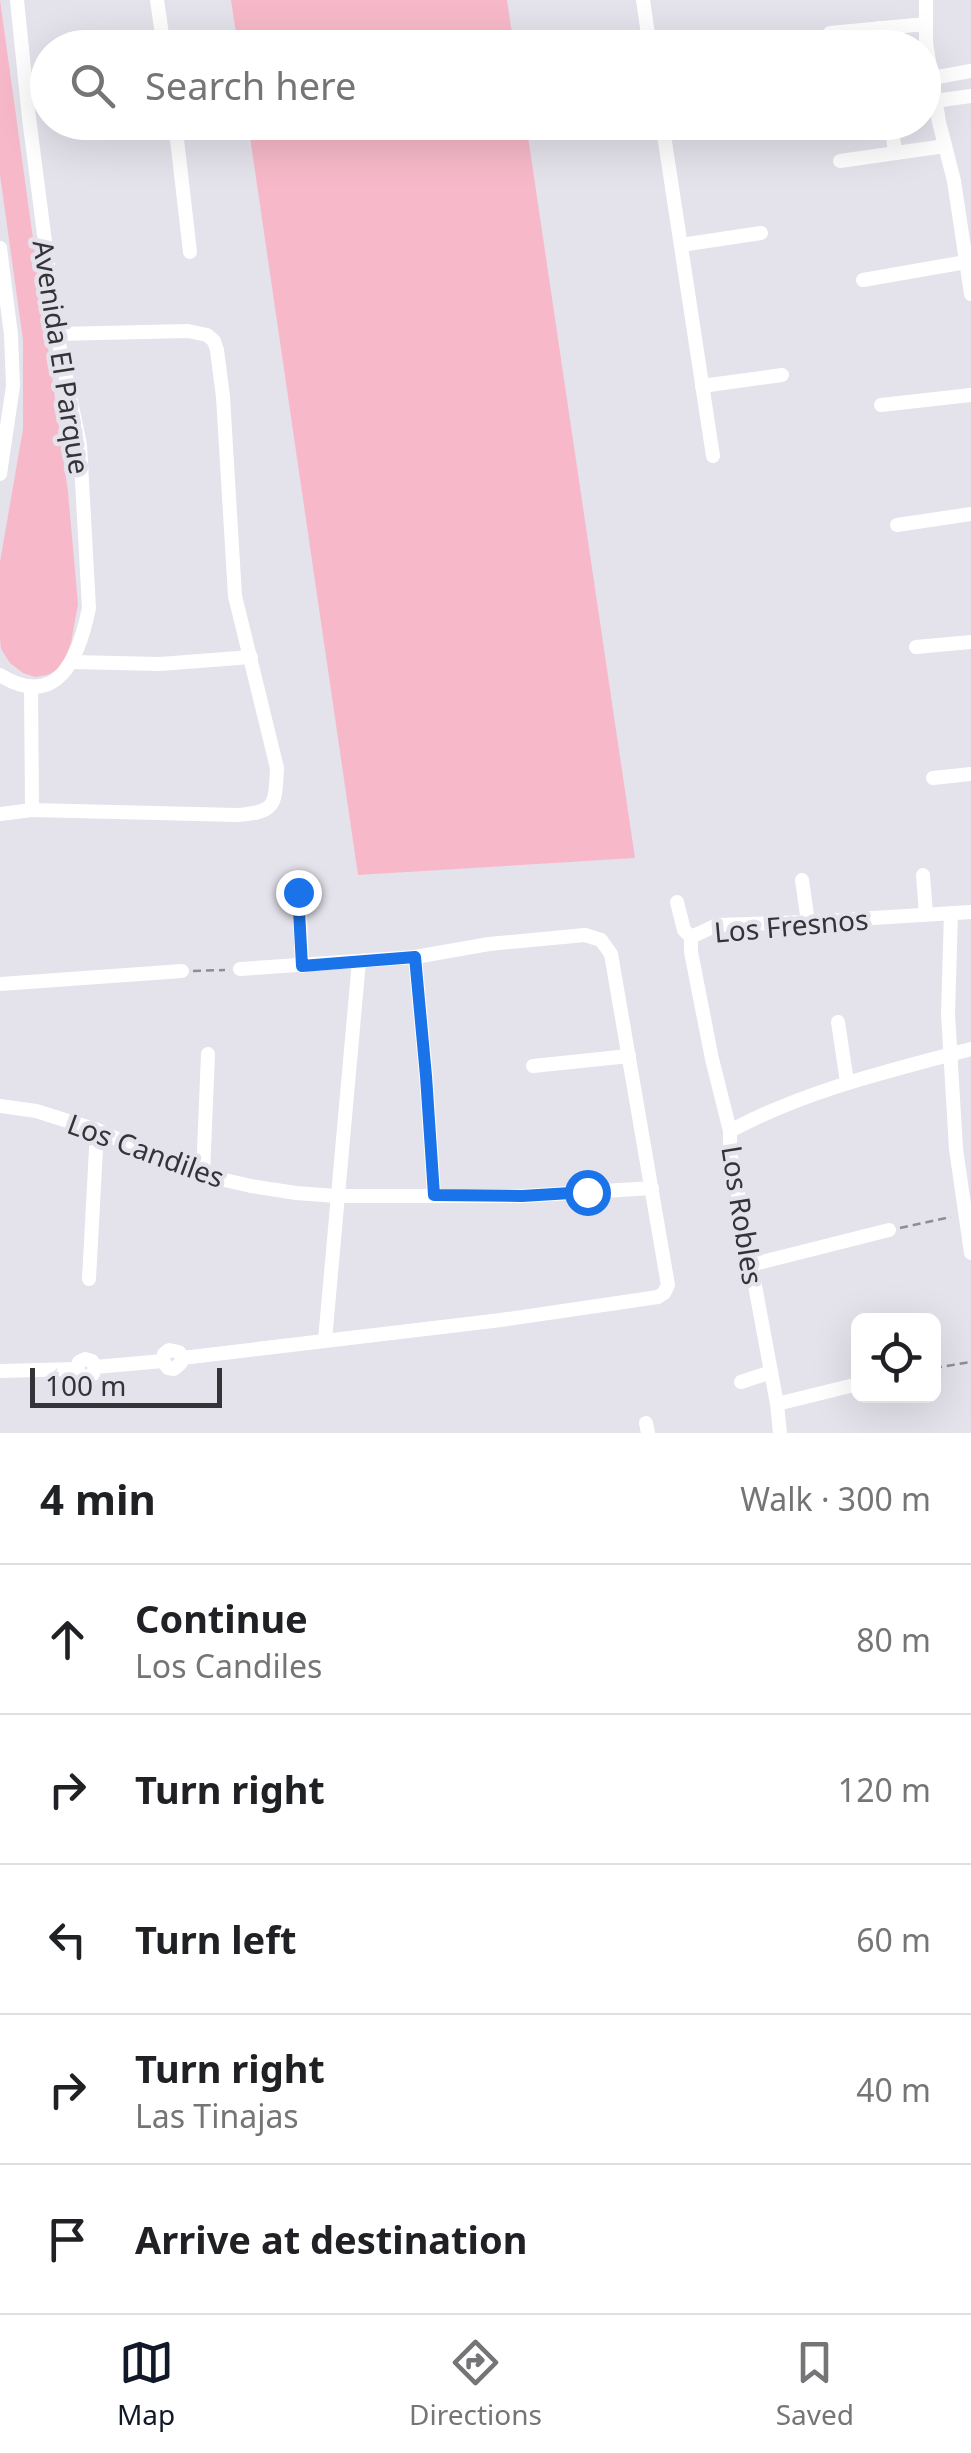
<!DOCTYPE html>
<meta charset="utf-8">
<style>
body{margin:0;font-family:"Noto Sans",sans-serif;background:#f2f2f2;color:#202124}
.controls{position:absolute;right:30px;bottom:30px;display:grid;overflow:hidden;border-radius:15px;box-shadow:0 10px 40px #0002}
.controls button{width:90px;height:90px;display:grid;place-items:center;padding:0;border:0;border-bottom:2px solid #e0e0e0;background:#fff;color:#202124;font:50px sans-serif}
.scale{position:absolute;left:30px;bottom:25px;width:192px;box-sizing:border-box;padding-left:10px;border:5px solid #343337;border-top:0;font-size:28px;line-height:35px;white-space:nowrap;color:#343337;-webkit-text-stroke:8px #e4e2eb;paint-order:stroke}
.stop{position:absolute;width:30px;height:30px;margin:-22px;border:8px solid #1a73e8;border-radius:50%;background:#fff}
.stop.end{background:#1a73e8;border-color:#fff;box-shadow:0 2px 10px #0008}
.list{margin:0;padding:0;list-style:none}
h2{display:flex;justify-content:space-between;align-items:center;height:130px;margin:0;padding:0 40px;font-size:42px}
h2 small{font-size:32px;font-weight:400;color:#757577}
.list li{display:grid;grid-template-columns:65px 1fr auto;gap:30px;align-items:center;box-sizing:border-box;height:150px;padding:0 40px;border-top:2px solid #e0e0e0}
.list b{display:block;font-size:38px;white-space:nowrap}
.list p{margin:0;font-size:32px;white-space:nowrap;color:#757577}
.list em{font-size:32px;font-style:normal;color:#757577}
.icon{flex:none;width:55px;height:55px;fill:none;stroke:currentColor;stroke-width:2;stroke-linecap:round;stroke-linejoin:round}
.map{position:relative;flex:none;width:971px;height:1433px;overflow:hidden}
.search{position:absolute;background:#fff;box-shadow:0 10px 40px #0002;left:30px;right:30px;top:30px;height:110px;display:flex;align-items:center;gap:25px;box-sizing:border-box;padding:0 35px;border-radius:55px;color:#757577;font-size:38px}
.sheet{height:880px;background:#fff}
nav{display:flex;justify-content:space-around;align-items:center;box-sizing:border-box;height:140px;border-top:2px solid #e0e0e0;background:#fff;font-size:28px;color:#757577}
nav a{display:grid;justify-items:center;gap:5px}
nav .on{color:#111827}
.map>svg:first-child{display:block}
.green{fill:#f7b9c9}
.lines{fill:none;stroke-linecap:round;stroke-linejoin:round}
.path{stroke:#8f8d94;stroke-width:2.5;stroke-dasharray:8 5;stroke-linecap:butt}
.street{stroke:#fff;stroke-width:14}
.route{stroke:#1a73e8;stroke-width:12}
.labels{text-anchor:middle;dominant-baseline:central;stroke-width:9;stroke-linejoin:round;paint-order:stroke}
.street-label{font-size:28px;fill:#343337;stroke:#e4e2eb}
</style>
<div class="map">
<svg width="971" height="1433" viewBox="0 0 971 1433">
<rect width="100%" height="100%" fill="#e4e2eb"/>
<g class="green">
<polygon points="0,0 68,492 78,604 71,643 65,658 57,670 47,675 35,677 23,673 10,663 1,649 0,638 0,562 23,429 23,340 0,175"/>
<polygon points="231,0 507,0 514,47 238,47"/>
<polygon points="248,123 526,123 635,858 358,875"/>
</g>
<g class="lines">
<g class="path">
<polyline points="193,971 225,970"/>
<polyline points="900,1228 951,1217"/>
<polyline points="934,1368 971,1362"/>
</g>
<g class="street">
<polyline points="157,0 164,48"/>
<polyline points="643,0 650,48"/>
<polyline points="926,0 926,43 939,122 954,181 971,294"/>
<polyline points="879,28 882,48"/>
<polyline points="830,33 926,24"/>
<polyline points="932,78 971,71"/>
<polyline points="935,101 971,96"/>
<polyline points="175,122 190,252"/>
<polyline points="662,122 713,456"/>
<polyline points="891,122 895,153"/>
<polyline points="840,161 945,146"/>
<polyline points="681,245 761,233"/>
<polyline points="0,248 11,335 13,386 0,474"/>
<polyline points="863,280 966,262"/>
<polyline points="702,386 782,375"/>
<polyline points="881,405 971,395"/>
<polyline points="897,525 971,514"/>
<polyline points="916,647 971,642"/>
<polyline points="72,662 160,664 251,657"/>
<path d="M0,675C58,711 79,657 89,608L80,445L57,334L29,118L17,0"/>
<polyline points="31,687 32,810"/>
<polyline points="933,778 971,774"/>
<path d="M0,814L32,810L238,815C277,812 275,804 277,768L235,596L223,397L217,350L214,341L207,335L188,331L57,334"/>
<polyline points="923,875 926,914"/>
<polyline points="802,880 808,922"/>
<polyline points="299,892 302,966"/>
<polyline points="677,902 684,930 691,937"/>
<polyline points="951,913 948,1014 956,1149 971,1253"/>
<polyline points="415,957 426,1075 434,1195"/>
<polyline points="0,984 182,971"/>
<polyline points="838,1022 847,1082"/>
<polyline points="533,1066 629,1056"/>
<polyline points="0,1106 36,1111 97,1130 157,1157 203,1175 251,1186 296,1193 336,1196 522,1196 652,1188"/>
<polyline points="730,1131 712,1059 691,952 691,937 717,925 808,922 971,912"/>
<polyline points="203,1175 208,1054"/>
<polyline points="750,1265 889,1230"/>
<polyline points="89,1279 97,1130"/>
<polyline points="325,1340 359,961"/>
<polyline points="182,1358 181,1363 174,1369 168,1368 163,1361 164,1354 169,1350 179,1352 182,1358 501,1320 658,1297 664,1293 668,1285 611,954 601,940 585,935 489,944 415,957 240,969"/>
<polyline points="95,1367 92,1361 85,1359 79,1362 77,1369 80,1375 87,1377 93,1374 95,1367 163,1361"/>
<polyline points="0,1371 77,1369"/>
<polyline points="741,1382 771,1372"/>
<polyline points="777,1404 858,1384"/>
<polyline points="646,1423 648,1433"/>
<path d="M780,1433L777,1404L730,1151V1131C806,1090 889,1071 971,1049"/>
</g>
</g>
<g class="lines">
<polyline class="route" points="298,892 302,966 415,957 426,1076 434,1195 522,1196 587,1192"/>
</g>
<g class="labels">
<g class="street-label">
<text transform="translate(62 357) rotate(81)">Avenida El Parque</text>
<text transform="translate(791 925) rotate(-5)">Los Fresnos</text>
<text transform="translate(146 1150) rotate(20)">Los Candiles</text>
<text transform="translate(743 1215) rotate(81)">Los Robles</text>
</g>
</g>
</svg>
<div class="controls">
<button><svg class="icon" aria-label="locate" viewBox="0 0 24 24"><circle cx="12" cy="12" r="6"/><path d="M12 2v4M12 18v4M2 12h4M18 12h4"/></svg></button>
</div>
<div class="scale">100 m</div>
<div class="stop" style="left:587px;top:1192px"></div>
<div class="stop end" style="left:298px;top:892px"></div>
<div class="search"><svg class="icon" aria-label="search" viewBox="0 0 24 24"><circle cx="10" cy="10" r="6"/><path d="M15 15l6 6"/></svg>Search here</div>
</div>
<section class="sheet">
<h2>4 min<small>Walk · 300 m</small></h2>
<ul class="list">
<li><svg class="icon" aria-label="ahead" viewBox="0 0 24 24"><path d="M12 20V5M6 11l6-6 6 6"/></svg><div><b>Continue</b><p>Los Candiles</p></div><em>80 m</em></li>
<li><svg class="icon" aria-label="right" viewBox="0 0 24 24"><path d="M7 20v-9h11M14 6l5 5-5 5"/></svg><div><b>Turn right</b></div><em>120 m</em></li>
<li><svg class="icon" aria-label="left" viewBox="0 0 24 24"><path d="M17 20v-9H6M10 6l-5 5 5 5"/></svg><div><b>Turn left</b></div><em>60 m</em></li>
<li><svg class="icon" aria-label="right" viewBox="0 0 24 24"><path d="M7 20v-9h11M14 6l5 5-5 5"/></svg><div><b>Turn right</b><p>Las Tinajas</p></div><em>40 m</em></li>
<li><svg class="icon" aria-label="arrive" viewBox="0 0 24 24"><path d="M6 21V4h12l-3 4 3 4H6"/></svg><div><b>Arrive at destination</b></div></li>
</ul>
</section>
<nav>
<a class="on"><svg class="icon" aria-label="map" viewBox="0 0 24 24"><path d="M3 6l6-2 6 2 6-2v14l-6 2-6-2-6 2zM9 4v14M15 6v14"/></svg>Map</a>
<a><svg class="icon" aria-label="directions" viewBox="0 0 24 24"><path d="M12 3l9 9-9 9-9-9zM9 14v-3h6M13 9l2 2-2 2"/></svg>Directions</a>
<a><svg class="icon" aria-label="saved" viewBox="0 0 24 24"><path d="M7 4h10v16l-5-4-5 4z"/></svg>Saved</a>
</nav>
